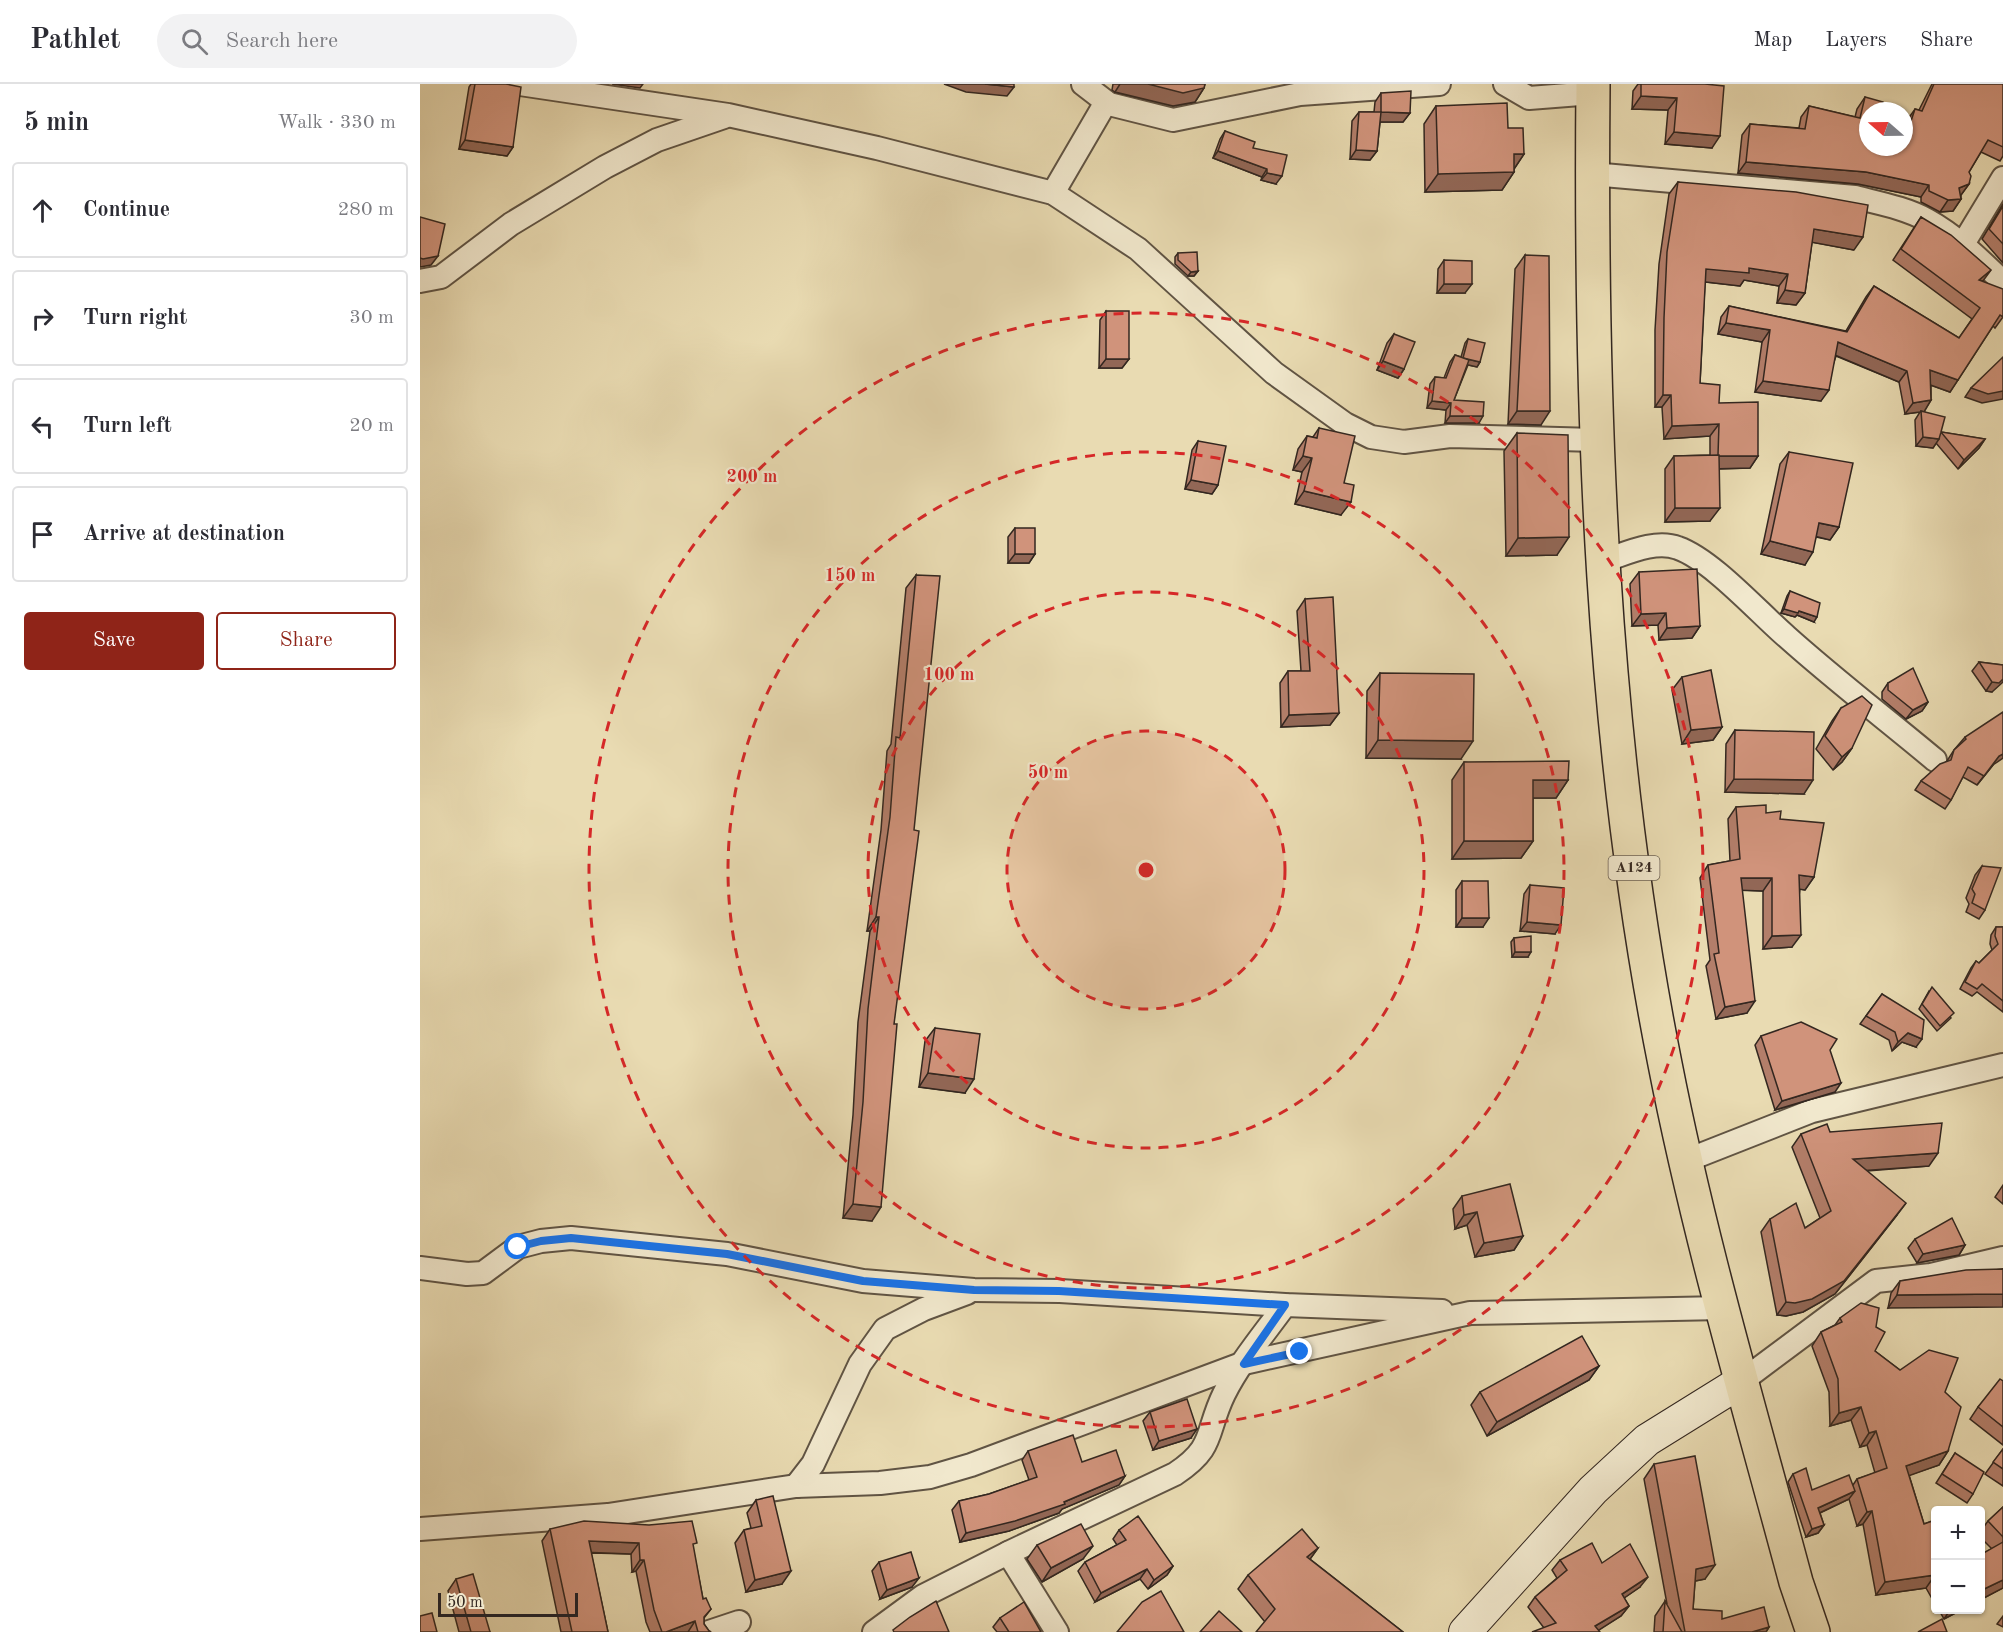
<!DOCTYPE html>
<meta charset="utf-8">
<style>
body{margin:0;font-family:"Old Standard TT",serif;background:#f2f2f3;color:#2b2b33}
.controls{position:absolute;right:18px;bottom:18px;display:grid;overflow:hidden;border-radius:6px;box-shadow:0 2px 4px #0004}
.controls button{width:54px;height:54px;display:grid;place-items:center;padding:0;border:0;border-bottom:2px solid #e1e1e2;background:#fff;color:#2b2b33;font:30px sans-serif}
.compass{position:absolute;left:1439px;top:18px;width:54px;height:54px;border-radius:50%;background:#fff;box-shadow:0 2px 4px #0004;rotate:290deg}
.scale{position:absolute;left:18px;bottom:15px;width:140px;box-sizing:border-box;padding-left:6px;border:3px solid #332720;border-top:0;font-size:16px;line-height:21px;white-space:nowrap;color:#332720;-webkit-text-stroke:4px #f1e8cd;paint-order:stroke}
.stop{position:absolute;width:18px;height:18px;margin:-14px;border:4px solid #1a73e8;border-radius:50%;background:#fff}
.stop.end{background:#1a73e8;border-color:#fff;box-shadow:0 2px 6px #0008}
.list{margin:0;padding:0;list-style:none}
h2{display:flex;justify-content:space-between;align-items:center;height:78px;margin:0;padding:0 24px;font-size:26px}
h2 small{font-size:20px;font-weight:400;color:#7c7c81}
.list li{display:grid;grid-template-columns:39px 1fr auto;gap:18px;align-items:center;box-sizing:border-box;height:96px;margin:0 12px 12px;padding:0 12px;border:2px solid #e1e1e2;border-radius:6px}
.list b{display:block;font-size:22px;white-space:nowrap}
.list em{font-size:20px;font-style:normal;color:#7c7c81}
.actions{display:flex;gap:12px;padding:18px 24px}
.actions a{flex:1;padding:14px 0;border:2px solid #8f2418;border-radius:6px;text-align:center;font-size:21px;color:#8f2418}
.actions .main{background:#8f2418;color:#fff}
.icon{flex:none;width:33px;height:33px;fill:none;stroke:currentColor;stroke-width:2;stroke-linecap:round;stroke-linejoin:round}
.map{position:relative;flex:none;width:1583px;height:1548px;overflow:hidden}
header{display:flex;align-items:center;gap:36px;box-sizing:border-box;height:84px;padding:0 30px;background:#fff;border-bottom:2px solid #e1e1e2}
header strong{font-size:28px}
nav{display:flex;gap:33px;margin-inline-start:auto;font-size:21px}
.search{width:420px;height:54px;background:#f2f2f3;display:flex;align-items:center;gap:15px;box-sizing:border-box;padding:0 21px;border-radius:33px;color:#7c7c81;font-size:22px}
main{display:flex}
aside{flex:1;background:#fff}
.map>svg:first-child{display:block}
.lines{fill:none;stroke-linecap:round;stroke-linejoin:round}
.street-casing{stroke:#605444;stroke-width:26}
.secondary-casing{stroke:#332720;stroke-width:34}
.highway-casing{stroke:#332720;stroke-width:36}
.street{stroke:#f1e8cd;stroke-width:22}
.secondary{stroke:#f1e8cd;stroke-width:32}
.highway{stroke:#e9dbb2;stroke-width:33}
.wall{fill:#b37e6a;stroke:#332720;stroke-width:1.5}
.shaded-wall{fill:#926756;stroke:#332720;stroke-width:1.5}
.building{fill:#d0937b;stroke:#332720;stroke-width:1.5}
.route{stroke:#1a73e8;stroke-width:8}
.ring{fill:none;stroke:#d62828;stroke-width:3;stroke-dasharray:10 8}
.labels{text-anchor:middle;dominant-baseline:central;stroke-width:4.5;stroke-linejoin:round;paint-order:stroke}
.shield{fill:#f1e8cd;stroke:#6c6154;stroke-width:1.5}
.shield-label{font-size:15px;font-weight:bold;fill:#332720}
.centre{fill:#d62828;stroke:#f1e8cd;stroke-width:3}
.ring-label{font-size:18px;text-anchor:middle;font-weight:bold;fill:#d62828;stroke:#f1e8cd;stroke-width:4.5;stroke-linejoin:round;paint-order:stroke}
</style>
<header>
<strong>Pathlet</strong>
<div class="search"><svg class="icon" aria-label="search" viewBox="0 0 24 24"><circle cx="10" cy="10" r="6"/><path d="M15 15l6 6"/></svg>Search here</div>
<nav><a>Map</a><a>Layers</a><a>Share</a></nav>
</header>
<main>
<aside>
<h2>5 min<small>Walk · 330 m</small></h2>
<ul class="list">
<li><svg class="icon" aria-label="ahead" viewBox="0 0 24 24"><path d="M12 20V5M6 11l6-6 6 6"/></svg><div><b>Continue</b></div><em>280 m</em></li>
<li><svg class="icon" aria-label="right" viewBox="0 0 24 24"><path d="M7 20v-9h11M14 6l5 5-5 5"/></svg><div><b>Turn right</b></div><em>30 m</em></li>
<li><svg class="icon" aria-label="left" viewBox="0 0 24 24"><path d="M17 20v-9H6M10 6l-5 5 5 5"/></svg><div><b>Turn left</b></div><em>20 m</em></li>
<li><svg class="icon" aria-label="arrive" viewBox="0 0 24 24"><path d="M6 21V4h12l-3 4 3 4H6"/></svg><div><b>Arrive at destination</b></div></li>
</ul>
<div class="actions"><a class="main">Save</a><a>Share</a></div>
</aside>
<div class="map">
<svg width="1583" height="1548" viewBox="0 0 1583 1548">
<rect width="100%" height="100%" fill="#e9dbb2"/>
<filter id="stains"><feTurbulence type="fractalNoise" baseFrequency=".00333" numOctaves="4"/><feColorMatrix values="0 0 0 0 .2 0 0 0 0 .09 0 0 0 0 .02 0 0 0 .5 -.17"/></filter>
<radialGradient id="worn" r=".72"><stop offset=".6" stop-color="#630" stop-opacity="0"/><stop offset="1" stop-color="#630" stop-opacity=".3"/></radialGradient>
<g class="lines">
<g class="street-casing">
<g id="street">
<polyline points="100,0 308,31 457,64 633,109 718,165 854,289 925,340 951,353 984,358 1030,352 1175,356"/>
<polyline points="663,0 689,20 753,36 880,10 1019,0"/>
<polyline points="1085,0 1109,14 1173,9"/>
<path d="M1172,90L1435,113C1458,119 1486,124 1507,136C1536,152 1559,175 1583,198"/>
<polyline points="633,109 686,18"/>
<polyline points="1543,160 1583,94"/>
<polyline points="0,197 21,193 91,140 185,83 237,56 304,33"/>
<path d="M1183,477C1205,470 1235,455 1258,464C1292,476 1339,529 1367,553C1415,596 1466,635 1515,676"/>
<polyline points="1265,1077 1392,1027 1583,981"/>
<polyline points="0,1184 47,1190 63,1189 98,1163 121,1157 151,1154 307,1170 443,1197 554,1206 640,1207 865,1221 1022,1227"/>
<polyline points="1322,1297 1456,1197 1511,1191 1583,1174"/>
<polyline points="376,1402 393,1380 440,1280 465,1245 504,1225 547,1209"/>
<polyline points="0,1445 188,1431 376,1402 460,1399 510,1393 551,1381 824,1279 1050,1229 1303,1224"/>
<polyline points="588,1469 637,1548"/>
<polyline points="289,1548 319,1538"/>
<path d="M454,1548L503,1512L588,1469L755,1390C796,1363 785,1349 804,1310C820,1278 844,1250 865,1221"/>
</g>
</g>
<g class="secondary-casing">
<polyline id="secondary" points="1045,1548 1173,1406 1227,1356 1322,1297"/>
</g>
<g class="highway-casing">
<path id="highway" d="M1173,0C1170,327 1181,658 1245,980C1279,1154 1330,1326 1376,1498L1393,1548"/>
</g>
<use href="#street" class="street"/>
<use href="#secondary" class="secondary"/>
<use href="#highway" class="highway"/>
</g>
<g class="wall">
<polygon points="51,0 86,0 93,63 87,72 39,65 49,3"/>
<polygon points="693,0 785,0 784,4 775,18 753,22 695,8 692,6"/>
<polygon points="1218,0 1285,0 1292,64 1245,60 1248,26 1212,25 1213,7"/>
<polygon points="1512,0 1583,0 1583,72 1580,77 1561,68 1549,88 1549,100 1541,111 1541,115 1533,127 1520,128 1501,118 1501,113 1438,100 1318,89 1322,51 1330,40 1379,44 1381,33 1389,22 1435,33 1437,25 1445,13 1461,26 1488,35 1495,25 1499,26"/>
<polygon points="961,9 990,29 983,38 960,38 957,67 950,76 930,75 932,37 939,28 954,28 955,18"/>
<polygon points="1016,22 1088,44 1104,70 1094,85 1094,88 1082,106 1005,108 1004,40"/>
<polygon points="805,47 833,64 856,100 841,96 842,93 793,74 800,55"/>
<polygon points="1258,98 1434,166 1392,158 1385,209 1376,221 1357,219 1359,202 1324,196 1320,202 1285,198 1280,299 1299,319 1338,372 1330,384 1299,385 1290,437 1245,438 1245,385 1254,372 1290,371 1290,352 1244,355 1242,323 1235,323 1235,246 1239,180 1249,110"/>
<polygon points="1583,120 1583,179 1562,155"/>
<polygon points="1501,133 1563,197 1583,233 1575,244 1573,242 1530,308 1511,301 1511,316 1504,327 1521,348 1565,355 1559,364 1538,385 1516,359 1513,364 1496,362 1495,336 1500,328 1485,330 1479,298 1416,272 1401,317 1335,308 1342,258 1298,250 1301,233 1309,222 1426,247 1446,213 1454,202 1539,254 1552,235 1473,176"/>
<polygon points="758,169 778,187 774,192 768,192 755,180 755,173"/>
<polygon points="1105,171 1121,341 1088,340 1095,185"/>
<polygon points="1024,176 1045,209 1017,209 1018,185"/>
<polygon points="686,227 709,275 702,284 679,284 680,236"/>
<polygon points="974,250 984,285 978,294 957,286 967,259"/>
<polygon points="1048,255 1060,278 1057,283 1048,281 1034,316 1059,339 1025,339 1026,326 1007,324 1010,300 1015,293 1024,294 1030,278 1035,271 1041,273 1045,259"/>
<polygon points="899,344 924,399 921,431 875,420 882,388 873,386 878,365 887,352 893,353"/>
<polygon points="1097,349 1137,471 1086,472 1084,367"/>
<polygon points="778,357 798,401 792,410 765,405 772,366"/>
<polygon points="1369,368 1419,443 1410,456 1396,453 1385,481 1341,470 1360,380"/>
<polygon points="595,444 615,470 609,479 588,479 588,453"/>
<polygon points="1219,488 1280,542 1272,554 1239,556 1238,541 1212,542 1210,500"/>
<polygon points="496,491 474,940 452,1137 423,1134 433,1031 438,938 450,847 447,847 461,746 467,667 471,660 486,504"/>
<polygon points="1370,507 1394,538 1377,531 1375,533 1361,529 1367,512"/>
<polygon points="885,515 919,629 910,641 861,643 860,599 868,587 881,587 877,527"/>
<polygon points="1559,578 1583,581 1572,608 1566,607 1552,587"/>
<polygon points="960,589 1041,675 946,674 947,607"/>
<polygon points="1262,593 1302,643 1293,656 1262,660 1252,606"/>
<polygon points="1468,599 1508,618 1502,627 1486,635 1462,615 1462,608"/>
<polygon points="1421,624 1432,664 1422,678 1413,686 1396,665 1412,637"/>
<polygon points="1315,646 1384,710 1305,708 1306,660"/>
<polygon points="1545,653 1573,681 1557,701 1543,693 1531,716 1525,725 1495,706 1501,697 1527,677 1534,666"/>
<polygon points="1044,678 1148,696 1136,714 1113,714 1113,757 1101,774 1032,775 1032,696"/>
<polygon points="1316,723 1346,729 1360,735 1394,793 1385,806 1380,805 1372,863 1343,865 1343,807 1322,806 1327,929 1296,935 1286,882 1290,876 1280,794 1288,781 1310,777 1308,735"/>
<polygon points="1562,782 1565,826 1559,835 1546,828 1549,820 1546,814 1555,791"/>
<polygon points="1042,797 1063,843 1036,843 1036,806"/>
<polygon points="1110,801 1135,850 1100,847 1104,810"/>
<polygon points="1576,843 1583,843 1583,928 1557,908 1552,912 1540,905 1551,884 1556,877 1559,879 1572,866 1570,860 1571,851"/>
<polygon points="1094,854 1108,873 1092,873 1091,858"/>
<polygon points="1509,907 1531,934 1517,947 1499,925"/>
<polygon points="1462,910 1496,963 1482,958 1472,967 1469,956 1440,940"/>
<polygon points="515,944 545,1009 499,1003 505,957"/>
<polygon points="1341,952 1415,1008 1355,1026 1335,961"/>
<polygon points="1410,1048 1509,1082 1447,1087 1477,1131 1415,1210 1383,1228 1366,1232 1357,1231 1341,1148 1350,1135 1385,1144 1400,1134 1372,1063 1381,1050"/>
<polygon points="1583,1101 1583,1120 1575,1113"/>
<polygon points="1042,1112 1103,1152 1094,1166 1055,1173 1047,1141 1035,1145 1033,1125"/>
<polygon points="1495,1155 1545,1161 1539,1171 1497,1179 1488,1164"/>
<polygon points="1583,1185 1468,1224 1471,1209 1480,1197"/>
<polygon points="1420,1234 1456,1243 1455,1267 1480,1286 1525,1308 1528,1367 1519,1381 1489,1391 1504,1440 1515,1436 1515,1520 1506,1504 1456,1511 1443,1440 1437,1442 1429,1415 1400,1429 1404,1441 1398,1449 1386,1453 1368,1398 1373,1390 1392,1406 1433,1401 1437,1395 1455,1389 1447,1361 1440,1363 1431,1336 1410,1342 1409,1308 1392,1262 1401,1248 1415,1241"/>
<polygon points="1179,1282 1169,1296 1067,1352 1051,1321 1060,1308"/>
<polygon points="1583,1297 1583,1361 1550,1335 1558,1323"/>
<polygon points="730,1328 771,1354 733,1366 723,1337"/>
<polygon points="1583,1365 1583,1402 1565,1390"/>
<polygon points="608,1367 662,1378 705,1392 699,1401 642,1425 639,1429 589,1447 540,1458 532,1426 539,1417 569,1410 609,1396 602,1376"/>
<polygon points="1535,1369 1553,1410 1547,1419 1516,1399"/>
<polygon points="1234,1380 1285,1495 1275,1497 1273,1525 1302,1535 1349,1543 1346,1548 1234,1548 1235,1532 1245,1517 1247,1520 1224,1395"/>
<polygon points="336,1416 362,1500 326,1508 315,1459 324,1446 331,1444 327,1429"/>
<polygon points="1583,1423 1583,1504 1560,1516 1560,1471 1572,1465 1560,1453 1560,1448 1568,1437"/>
<polygon points="130,1445 273,1464 283,1515 291,1525 284,1534 284,1540 289,1547 291,1548 230,1548 226,1538 216,1487 212,1488 211,1470 171,1469 188,1548 141,1548 122,1457"/>
<polygon points="699,1446 753,1482 747,1491 728,1505 720,1495 675,1518 658,1487 665,1478 697,1461 693,1455"/>
<polygon points="617,1461 663,1475 622,1498 607,1475"/>
<polygon points="898,1464 890,1475 983,1548 845,1538 818,1505 828,1491"/>
<polygon points="1140,1476 1182,1479 1220,1503 1204,1514 1209,1522 1201,1532 1178,1546 1124,1544 1108,1523 1115,1513 1137,1494 1132,1486"/>
<polygon points="459,1478 492,1503 460,1515 452,1487"/>
<polygon points="36,1495 70,1548 39,1548 28,1507"/>
<polygon points="1519,1526 1541,1526 1524,1535"/>
<polygon points="1583,1532 1583,1543 1577,1540"/>
<polygon points="580,1534 621,1548 577,1548 573,1543"/>
</g>
<g class="shaded-wall">
<polygon points="192,0 223,0 220,4"/>
<polygon points="524,0 565,0 594,3 587,12 546,8"/>
<polygon points="700,0 728,0 784,4 775,18 753,22 695,8"/>
<polygon points="1221,12 1257,14 1248,26 1212,25"/>
<polygon points="961,28 990,29 983,38 954,38"/>
<polygon points="1254,48 1300,52 1292,64 1245,60"/>
<polygon points="45,56 93,63 87,72 39,65"/>
<polygon points="936,66 957,67 950,76 930,75"/>
<polygon points="798,67 847,85 842,93 793,74"/>
<polygon points="1094,70 1104,70 1092,88 1094,88 1082,106 1005,108 1018,90"/>
<polygon points="1326,78 1446,88 1509,101 1501,113 1438,100 1318,89"/>
<polygon points="847,89 862,92 856,100 841,96"/>
<polygon points="1549,100 1541,111 1531,115 1539,104"/>
<polygon points="1541,115 1533,127 1520,128 1528,116"/>
<polygon points="1394,145 1443,153 1434,166 1385,157"/>
<polygon points="18,172 11,181 0,183 0,174"/>
<polygon points="1329,184 1368,190 1359,202 1324,196 1320,202 1277,197 1286,185"/>
<polygon points="1571,186 1563,197 1559,196"/>
<polygon points="778,187 774,192 768,192 771,188"/>
<polygon points="1024,200 1052,200 1045,209 1017,209"/>
<polygon points="1365,206 1385,209 1376,221 1357,219"/>
<polygon points="1306,239 1350,246 1342,258 1298,250"/>
<polygon points="1418,258 1487,287 1479,298 1410,269"/>
<polygon points="1043,274 1060,278 1057,283 1040,279"/>
<polygon points="686,275 709,275 702,284 679,284"/>
<polygon points="963,277 984,285 978,294 957,286"/>
<polygon points="1510,286 1538,296 1530,308 1502,298"/>
<polygon points="1343,297 1409,306 1401,317 1335,308"/>
<polygon points="1551,304 1583,307 1583,315 1562,319 1545,313"/>
<polygon points="1243,311 1251,311 1242,323 1235,323"/>
<polygon points="1511,316 1504,328 1501,327 1500,328 1485,330 1493,319"/>
<polygon points="1012,317 1031,319 1026,326 1007,324"/>
<polygon points="1097,327 1130,327 1121,341 1088,340"/>
<polygon points="1030,332 1063,332 1059,339 1025,339"/>
<polygon points="1299,340 1290,352 1244,355 1252,342"/>
<polygon points="1503,353 1519,355 1513,364 1496,362"/>
<polygon points="1565,355 1559,364 1538,385 1544,376"/>
<polygon points="883,372 892,374 882,388 873,386"/>
<polygon points="1298,372 1338,372 1330,384 1290,385"/>
<polygon points="771,396 798,401 792,410 765,405"/>
<polygon points="884,407 931,418 921,431 875,420"/>
<polygon points="1255,424 1300,424 1290,437 1245,438"/>
<polygon points="1399,439 1419,443 1410,456 1390,451"/>
<polygon points="1149,453 1137,471 1086,472 1098,454"/>
<polygon points="1350,457 1393,468 1385,481 1341,470"/>
<polygon points="595,470 615,470 609,479 588,479"/>
<polygon points="1364,525 1379,527 1397,533 1394,538 1377,531 1375,533 1361,529"/>
<polygon points="1246,529 1238,541 1212,542 1221,530"/>
<polygon points="1280,542 1272,554 1239,556 1247,544"/>
<polygon points="1583,595 1583,598 1572,608 1566,607 1572,598"/>
<polygon points="1508,618 1502,627 1486,635 1493,626"/>
<polygon points="919,629 910,641 861,643 869,631"/>
<polygon points="1302,643 1293,656 1262,660 1271,646"/>
<polygon points="958,656 1053,657 1041,675 946,674"/>
<polygon points="1432,664 1422,678 1413,686 1422,673"/>
<polygon points="1583,670 1583,674 1573,681 1557,701 1579,672"/>
<polygon points="1314,695 1393,696 1384,710 1305,708"/>
<polygon points="1113,696 1148,696 1136,714 1101,714"/>
<polygon points="1044,757 1113,757 1101,774 1032,775"/>
<polygon points="1379,791 1394,793 1385,806 1371,804"/>
<polygon points="1321,794 1352,794 1343,807 1312,806"/>
<polygon points="456,833 459,833 450,847 447,847"/>
<polygon points="1042,834 1069,834 1063,843 1036,843"/>
<polygon points="1107,838 1141,841 1135,850 1100,847"/>
<polygon points="1381,851 1372,863 1343,865 1352,852"/>
<polygon points="1095,868 1111,868 1108,873 1092,873"/>
<polygon points="1335,917 1327,929 1296,935 1305,923"/>
<polygon points="1488,949 1502,955 1496,963 1482,958 1472,967 1478,958"/>
<polygon points="508,989 554,995 545,1009 499,1003"/>
<polygon points="1421,999 1415,1008 1355,1026 1362,1017"/>
<polygon points="1518,1069 1509,1082 1424,1088 1433,1075"/>
<polygon points="1486,1119 1477,1131 1415,1210 1383,1228 1366,1232 1357,1231 1366,1218"/>
<polygon points="433,1120 461,1123 452,1137 423,1134"/>
<polygon points="1057,1128 1047,1141 1035,1145 1044,1131"/>
<polygon points="1103,1152 1094,1166 1055,1173 1064,1159"/>
<polygon points="1545,1161 1539,1171 1497,1179 1503,1170"/>
<polygon points="1583,1210 1583,1223 1468,1224 1477,1211"/>
<polygon points="1179,1282 1169,1296 1067,1352 1077,1338"/>
<polygon points="1441,1323 1431,1336 1410,1342 1419,1329"/>
<polygon points="777,1345 771,1354 733,1366 739,1357"/>
<polygon points="1456,1347 1447,1361 1440,1363 1449,1349"/>
<polygon points="1528,1367 1519,1381 1477,1396 1486,1382"/>
<polygon points="705,1392 699,1401 642,1425 639,1429 589,1447 540,1458 546,1449 644,1418"/>
<polygon points="1435,1407 1429,1415 1393,1432 1398,1424"/>
<polygon points="1452,1427 1443,1440 1437,1442 1447,1428"/>
<polygon points="1404,1441 1398,1449 1386,1453 1392,1445"/>
<polygon points="169,1457 219,1459 211,1470 160,1468"/>
<polygon points="673,1462 663,1475 622,1498 631,1484"/>
<polygon points="898,1464 888,1478 887,1473"/>
<polygon points="220,1476 224,1476 216,1487 212,1488"/>
<polygon points="1295,1481 1285,1495 1265,1499 1276,1485"/>
<polygon points="753,1482 747,1491 728,1505 734,1496"/>
<polygon points="727,1485 720,1495 675,1518 681,1509"/>
<polygon points="371,1487 362,1500 326,1508 335,1496"/>
<polygon points="1515,1491 1506,1504 1456,1511 1465,1498"/>
<polygon points="1228,1493 1220,1503 1194,1521 1202,1510"/>
<polygon points="499,1494 492,1503 460,1515 467,1506"/>
<polygon points="1583,1496 1583,1504 1560,1516 1560,1507"/>
<polygon points="1209,1522 1201,1532 1176,1548 1175,1542"/>
<polygon points="1530,1526 1541,1526 1524,1535"/>
<polygon points="275,1537 268,1548 246,1548"/>
<polygon points="1349,1543 1346,1548 1332,1548"/>
</g>
<g class="building">
<polygon points="55,0 86,0 101,3 93,63 45,56"/>
<polygon points="565,0 594,0 594,3"/>
<polygon points="728,0 785,0 784,4 763,9"/>
<polygon points="1221,0 1285,0 1304,2 1300,52 1254,48 1257,14 1221,12"/>
<polygon points="1514,0 1583,0 1583,63 1568,56 1549,88 1551,92 1549,100 1539,104 1541,115 1528,116 1509,107 1509,101 1446,88 1326,78 1330,40 1385,45 1389,22 1440,34 1445,13 1463,18 1461,26 1463,27 1448,27 1448,63 1484,63 1484,34 1491,37 1495,25 1502,27"/>
<polygon points="991,7 990,29 961,28 961,9"/>
<polygon points="1087,19 1088,44 1103,44 1104,70 1094,70 1094,88 1018,90 1016,22"/>
<polygon points="939,28 961,28 957,67 936,66"/>
<polygon points="805,47 835,58 833,64 867,71 862,92 847,89 847,85 798,67"/>
<polygon points="1258,98 1376,108 1448,121 1443,153 1394,145 1385,209 1365,206 1368,190 1329,184 1329,189 1286,185 1280,299 1300,301 1299,319 1338,318 1338,372 1299,372 1298,371 1299,340 1252,342 1251,311 1243,311 1244,234 1247,168"/>
<polygon points="1583,122 1583,160 1569,145"/>
<polygon points="0,133 25,140 18,172 3,175 0,174"/>
<polygon points="1501,133 1531,151 1571,186 1559,196 1583,205 1583,233 1580,231 1538,296 1510,286 1511,316 1493,319 1487,287 1418,258 1409,306 1343,297 1350,246 1306,239 1309,222 1427,248 1454,202 1539,254 1560,224 1481,165"/>
<polygon points="777,168 778,187 771,188 758,176 758,169"/>
<polygon points="1105,171 1129,172 1130,327 1097,327"/>
<polygon points="1024,176 1052,177 1052,200 1024,200"/>
<rect x="686" y="227" width="23" height="48"/>
<polygon points="974,250 995,258 984,285 963,277"/>
<polygon points="1048,255 1065,259 1060,278 1043,274"/>
<polygon points="1035,271 1049,276 1034,316 1064,318 1063,332 1030,332 1031,319 1012,317 1015,293 1026,294"/>
<polygon points="1583,273 1583,307 1568,310 1551,304"/>
<polygon points="1501,327 1525,333 1521,348 1565,355 1544,376 1521,348 1519,355 1503,353"/>
<polygon points="899,344 935,352 924,399 934,401 931,418 884,407 892,374 883,372 887,352 897,354"/>
<polygon points="1097,349 1148,351 1149,453 1098,454"/>
<polygon points="778,357 806,362 798,401 771,396"/>
<polygon points="1369,368 1433,379 1419,443 1399,439 1393,468 1350,457"/>
<polygon points="1299,371 1300,424 1255,424 1254,372"/>
<rect x="595" y="444" width="20" height="26"/>
<polygon points="1277,485 1280,542 1247,544 1246,529 1221,530 1219,488"/>
<polygon points="496,491 520,492 494,746 499,747 474,940 477,940 461,1123 433,1120 443,1018 448,925 459,833 456,833 470,733 476,653 480,654"/>
<polygon points="1370,507 1400,519 1397,533 1379,527 1378,529 1364,525"/>
<polygon points="913,513 919,629 869,631 868,587 890,587 885,515"/>
<polygon points="1559,578 1583,581 1583,595 1579,599 1572,598"/>
<polygon points="1493,584 1508,618 1493,626 1468,606 1468,599"/>
<polygon points="1291,586 1302,643 1271,646 1262,593"/>
<polygon points="960,589 1054,590 1053,657 958,656"/>
<polygon points="1442,612 1452,621 1432,664 1422,673 1405,652 1421,624"/>
<polygon points="1583,628 1583,670 1579,672 1564,692 1548,683 1531,716 1501,697 1520,680 1531,676 1534,666 1546,655 1545,653"/>
<polygon points="1315,646 1394,648 1393,696 1314,695"/>
<polygon points="1149,677 1148,696 1113,696 1113,757 1044,757 1044,678"/>
<polygon points="1346,721 1346,729 1361,727 1360,735 1404,739 1394,793 1379,791 1381,851 1352,852 1352,794 1321,794 1335,917 1305,923 1294,870 1299,869 1288,781 1320,775 1316,723"/>
<polygon points="1562,782 1581,784 1565,826 1552,819 1555,810 1552,805"/>
<polygon points="1042,797 1068,797 1069,834 1042,834"/>
<polygon points="1110,801 1144,804 1141,841 1107,838"/>
<polygon points="1576,843 1583,843 1583,917 1562,900 1557,905 1545,898 1556,877 1559,879 1578,860 1575,852"/>
<polygon points="1111,852 1111,868 1095,868 1094,854"/>
<polygon points="1512,903 1534,929 1520,942 1502,920"/>
<polygon points="1462,910 1504,936 1502,955 1488,949 1478,958 1475,948 1446,932"/>
<polygon points="1381,938 1417,955 1410,966 1421,999 1362,1017 1341,952"/>
<polygon points="515,944 560,950 554,995 508,989"/>
<polygon points="1522,1039 1518,1069 1433,1075 1486,1119 1424,1197 1392,1215 1375,1219 1366,1218 1350,1135 1376,1119 1385,1144 1411,1127 1381,1050 1407,1040 1410,1048"/>
<polygon points="1090,1100 1103,1152 1064,1159 1057,1128 1044,1131 1042,1112"/>
<polygon points="1532,1134 1545,1161 1503,1170 1495,1155"/>
<polygon points="1583,1185 1583,1210 1477,1211 1480,1197 1546,1186"/>
<polygon points="1441,1219 1459,1224 1456,1243 1465,1248 1455,1267 1480,1286 1509,1266 1538,1274 1525,1308 1541,1323 1528,1367 1486,1382 1504,1440 1515,1436 1515,1491 1465,1498 1452,1427 1447,1428 1437,1395 1467,1384 1456,1347 1449,1349 1441,1323 1419,1329 1418,1295 1401,1248 1422,1238 1420,1234"/>
<polygon points="1162,1252 1179,1282 1077,1338 1060,1308"/>
<polygon points="1580,1295 1583,1297 1583,1343 1558,1323"/>
<polygon points="767,1315 777,1345 739,1357 730,1328"/>
<polygon points="653,1351 662,1378 696,1366 705,1392 644,1418 645,1420 595,1437 546,1449 539,1417 569,1410 617,1393 608,1367"/>
<polygon points="1583,1365 1583,1385 1573,1378"/>
<polygon points="1535,1369 1564,1388 1553,1410 1522,1390"/>
<polygon points="1275,1372 1295,1481 1276,1485 1273,1525 1302,1527 1302,1535 1344,1523 1349,1543 1332,1548 1265,1548 1234,1380"/>
<polygon points="1386,1384 1392,1406 1429,1391 1435,1407 1398,1424 1404,1441 1392,1445 1373,1390"/>
<polygon points="353,1412 371,1487 335,1496 324,1446 342,1442 336,1416"/>
<polygon points="1583,1423 1583,1453 1568,1437"/>
<polygon points="718,1432 753,1482 734,1496 727,1485 681,1509 665,1478 706,1456 699,1446"/>
<polygon points="164,1437 229,1441 272,1437 277,1459 273,1460 283,1515 286,1514 291,1525 284,1533 284,1540 289,1547 291,1548 278,1548 275,1537 246,1548 242,1548 234,1526 224,1476 220,1476 219,1459 169,1457 188,1548 152,1548 130,1445"/>
<polygon points="661,1440 673,1462 631,1484 617,1461"/>
<polygon points="882,1445 898,1464 887,1473 983,1548 836,1548 855,1525 828,1491"/>
<polygon points="1583,1458 1583,1496 1560,1507 1560,1471"/>
<polygon points="1172,1459 1182,1479 1210,1460 1228,1493 1202,1510 1209,1522 1175,1542 1180,1548 1112,1548 1136,1539 1115,1513 1147,1486 1140,1476"/>
<polygon points="491,1468 499,1494 467,1506 459,1478"/>
<polygon points="53,1490 70,1548 51,1548 36,1495"/>
<polygon points="741,1507 764,1548 697,1548 722,1518"/>
<polygon points="516,1517 529,1548 474,1548 473,1546 490,1533"/>
<polygon points="1245,1517 1262,1548 1243,1548"/>
<polygon points="604,1518 621,1548 589,1548 580,1534"/>
<polygon points="799,1527 822,1548 780,1548"/>
<polygon points="12,1529 17,1548 0,1548 0,1532"/>
<polygon points="1522,1535 1527,1548 1498,1548"/>
</g>
<g class="lines">
<polyline class="route" points="98,1163 121,1157 151,1154 307,1170 443,1197 554,1206 639,1207 865,1221 824,1280 880,1268"/>
</g>
<circle cx="726" cy="786" r="139" fill="#d62828" fill-opacity=".12"/>
<g class="ring">
<circle cx="726" cy="786" r="139"/>
<circle cx="726" cy="786" r="278"/>
<circle cx="726" cy="786" r="418"/>
<circle cx="726" cy="786" r="557"/>
</g>
<g class="labels">
<rect class="shield" x="1188.5" y="772" width="51" height="24" rx="4.5"/>
<g class="shield-label">
<text x="1214" y="784">A124</text>
</g>
</g>
<circle cx="726" cy="786" r="9" class="centre"/>
<g class="ring-label">
<text x="332" y="398">200 m</text>
<text x="430" y="497">150 m</text>
<text x="529" y="596">100 m</text>
<text x="628" y="694">50 m</text>
</g>
<rect width="100%" height="100%" filter="url(#stains)"/>
<rect width="100%" height="100%" fill="url(#worn)"/>
</svg>
<div class="controls">
<button>+</button>
<button>−</button>
</div>
<svg class="compass" viewBox="-18 -18 36 36"><path d="M0-13l5 13h-10z" fill="#e53935"/><path d="M0 13l5-13h-10z" fill="#7c7c81"/></svg>
<div class="scale">50 m</div>
<div class="stop" style="left:98px;top:1163px"></div>
<div class="stop end" style="left:880px;top:1268px"></div>
</div>
</main>
